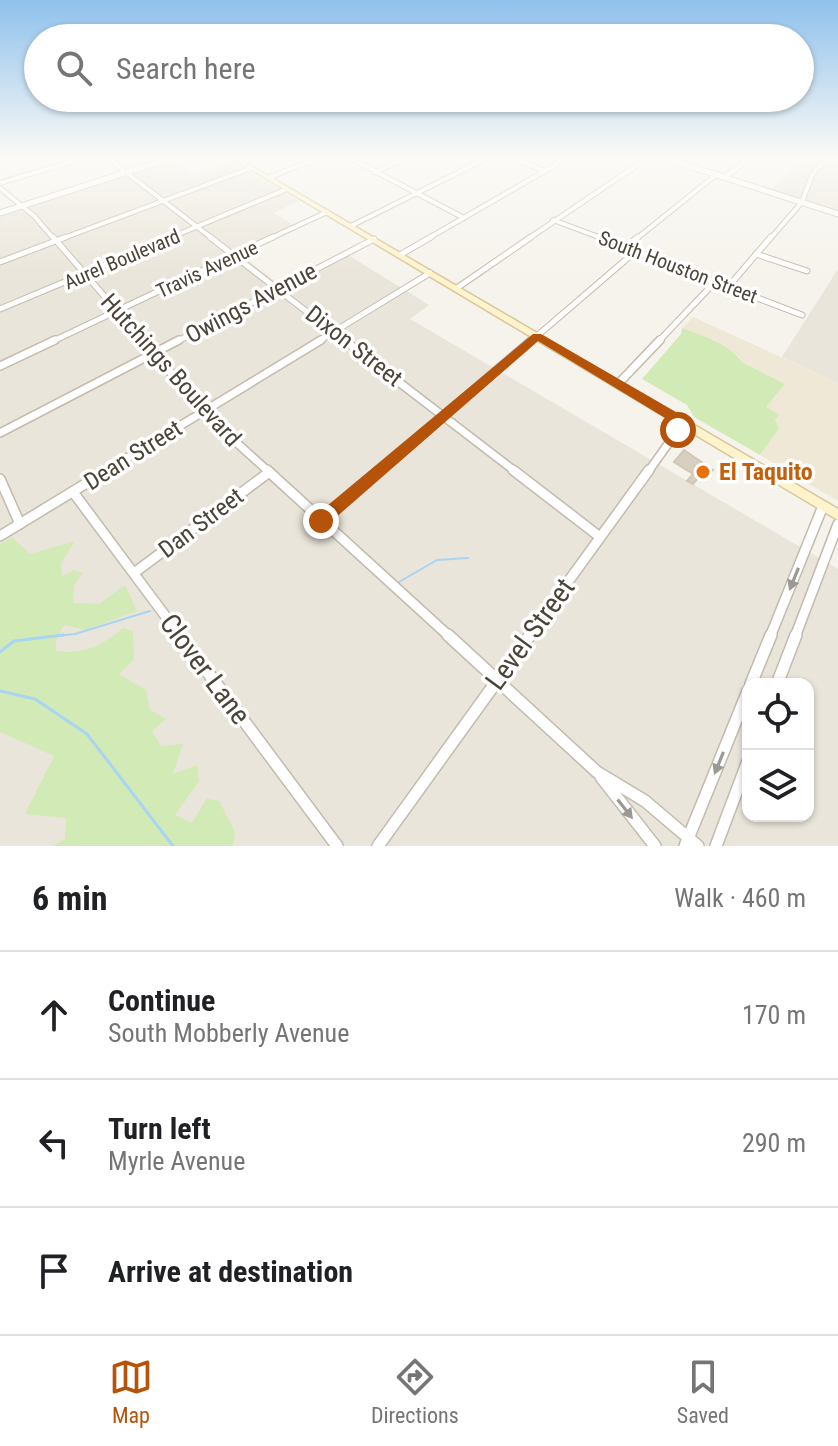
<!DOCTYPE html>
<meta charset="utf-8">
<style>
body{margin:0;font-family:"Roboto Condensed",sans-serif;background:#f6f6f6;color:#202124}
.controls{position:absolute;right:24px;bottom:24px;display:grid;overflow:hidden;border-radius:16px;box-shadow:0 2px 6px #0004}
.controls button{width:72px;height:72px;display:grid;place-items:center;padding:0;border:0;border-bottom:2px solid #e0e0e0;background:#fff;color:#202124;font:40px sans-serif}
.stop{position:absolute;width:24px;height:24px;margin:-18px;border:6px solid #b45309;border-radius:50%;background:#fff}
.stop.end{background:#b45309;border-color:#fff;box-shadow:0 2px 8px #0008}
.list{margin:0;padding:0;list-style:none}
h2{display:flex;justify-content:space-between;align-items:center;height:104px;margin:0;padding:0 32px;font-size:34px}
h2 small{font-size:26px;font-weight:400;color:#757577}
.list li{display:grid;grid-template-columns:52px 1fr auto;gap:24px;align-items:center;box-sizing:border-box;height:128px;padding:0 32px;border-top:2px solid #e0e0e0}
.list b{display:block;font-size:30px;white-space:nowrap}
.list p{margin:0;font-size:26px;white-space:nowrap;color:#757577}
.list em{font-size:26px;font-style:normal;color:#757577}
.icon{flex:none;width:44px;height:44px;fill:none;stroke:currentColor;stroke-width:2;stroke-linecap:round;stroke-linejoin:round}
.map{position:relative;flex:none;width:838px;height:846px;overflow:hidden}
.search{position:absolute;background:#fff;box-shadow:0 2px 6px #0004;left:24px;right:24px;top:24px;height:88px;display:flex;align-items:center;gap:20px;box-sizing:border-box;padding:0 28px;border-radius:44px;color:#757577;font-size:30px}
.sheet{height:488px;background:#fff}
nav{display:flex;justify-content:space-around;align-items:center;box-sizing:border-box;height:112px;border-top:2px solid #e0e0e0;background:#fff;font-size:22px;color:#757577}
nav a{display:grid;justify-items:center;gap:4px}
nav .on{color:#b45309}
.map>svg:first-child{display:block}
.residential{fill:#eae5da;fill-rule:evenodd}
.education{fill:#efe8d6}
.green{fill:#d2eab5}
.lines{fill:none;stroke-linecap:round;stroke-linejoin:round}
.stream-far1{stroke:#a9d4f2;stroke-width:2}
.stream{stroke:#a9d4f2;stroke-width:3}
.building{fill:#d8cfc1;stroke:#d3c7b4;stroke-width:2}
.minor-far4-casing{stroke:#c2bbae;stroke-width:6}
.minor-far3-casing{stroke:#c2bbae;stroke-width:7}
.minor-far2-casing{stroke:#c2bbae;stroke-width:10}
.minor-far1-casing{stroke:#c2bbae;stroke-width:12}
.minor-casing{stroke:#c2bbae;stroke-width:14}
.tertiary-casing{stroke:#c2bbae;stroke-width:7}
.secondary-casing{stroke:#d6c79b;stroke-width:3}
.minor-far4{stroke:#fff;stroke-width:4}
.minor-far3{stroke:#fff;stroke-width:5}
.minor-far2{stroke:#fff;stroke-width:7}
.minor-far1{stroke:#fff;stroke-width:9}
.minor{stroke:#fff;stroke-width:11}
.tertiary{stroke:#fff;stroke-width:5}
.secondary{fill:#fff3cd;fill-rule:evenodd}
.oneway{fill:#9c9892}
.route{fill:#b45309}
.food-dot{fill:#e8710a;stroke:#fff;stroke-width:3}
.labels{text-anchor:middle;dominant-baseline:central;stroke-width:7;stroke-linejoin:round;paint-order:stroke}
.far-street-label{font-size:20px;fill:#4b4439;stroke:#fff}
.street-label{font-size:24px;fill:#4b4439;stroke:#fff}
.food-label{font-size:24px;font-weight:bold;fill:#c56008;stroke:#fff;text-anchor:start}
.near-street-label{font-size:28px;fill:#4b4439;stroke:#fff}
</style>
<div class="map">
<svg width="838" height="846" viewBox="0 0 838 846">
<rect width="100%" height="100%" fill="#f6f3ec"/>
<g class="residential">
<polygon points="804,157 838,157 838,210 772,189"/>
<path d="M172,160L194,175L231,161L299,201L274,213L298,228L241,255L284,288L348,255L429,305L410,319L838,569V846H0V215ZM748,684H808V816H748Z"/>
<polygon points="838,269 838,383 782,357"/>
</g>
<polygon class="education" points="693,317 838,383 838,501 760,455 779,429 766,407 785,384 742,362 739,357 712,341 682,328"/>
<g class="green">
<path d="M682,328C701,335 731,345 742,362L785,384L766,407L779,415L775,420L779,429L760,455L694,417L687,405L642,379L681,334Z"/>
<path d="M12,537L30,554L75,541L61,563L62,576L74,570L83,573L74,585L73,603L99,604L125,585L137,611L86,630L64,625L56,640V651C84,655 101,646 123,628L133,631L134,659L119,674L146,690L150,710L166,719L152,731L161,746L183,744L173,774L197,765L199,781L175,815L192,823L207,798L219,801L235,832L233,846H53L65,839L66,818L25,814L54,756L0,732V544Z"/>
</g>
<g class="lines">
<g class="stream-far1">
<polyline points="389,157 393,160"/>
<polyline points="399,582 437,560 468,558"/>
<polyline points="45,637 75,634 150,611"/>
</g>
<g class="stream">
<polyline points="0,652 14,641 63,635"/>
<polyline points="0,691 35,699 87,734 173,846"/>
</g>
</g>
<polygon class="building" points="684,450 713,470 708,477 702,473 693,484 687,481 693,474 674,462"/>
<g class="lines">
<g class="minor-far4-casing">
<g id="minor-far4">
<polyline points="106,157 213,239"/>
<polyline points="348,157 464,218"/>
<polyline points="512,157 545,171"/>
<polyline points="375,172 409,157"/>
<polyline points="268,178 320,157"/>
<polyline points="0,183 87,157"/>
<polyline points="0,188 34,216 54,239"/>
<polyline points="553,220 604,239"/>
<polyline points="351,226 489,157"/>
<polyline points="61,239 251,168"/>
<polyline points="167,239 287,189"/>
<polyline points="269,239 327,212"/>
<polyline points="427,239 569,157"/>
<polyline points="528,239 649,157"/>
<polyline points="636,239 717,174"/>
<polyline points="770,239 802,202 812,175 829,157"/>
</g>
</g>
<g class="minor-far3-casing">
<g id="minor-far3">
<polyline points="53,237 144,342"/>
<polyline points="210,237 346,342"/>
<polyline points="598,237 802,315"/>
<polyline points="626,247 638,237"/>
<polyline points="756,254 807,271"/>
<polyline points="400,255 431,237"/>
<polyline points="0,262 66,237"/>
<polyline points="728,287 771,237"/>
<polyline points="457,288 531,237"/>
<polyline points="0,309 172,237"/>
<polyline points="51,342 273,237"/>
<polyline points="176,342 374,239"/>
<polyline points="317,342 430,273"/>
<polyline points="530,342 636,251"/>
<polyline points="658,342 715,282"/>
</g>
</g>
<g class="minor-far2-casing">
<g id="minor-far2">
<polyline points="142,340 214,422 269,472"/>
<polyline points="344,340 516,472"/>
<polyline points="0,366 55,340"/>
<polyline points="618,384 660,340"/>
<polyline points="0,433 179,340"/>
<polyline points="104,472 321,340"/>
<polyline points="378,472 532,340"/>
<polyline points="648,472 683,423"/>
</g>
</g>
<g class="minor-far1-casing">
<g id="minor-far1">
<polyline points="267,470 450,637"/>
<polyline points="513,470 600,537"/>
<polyline points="0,479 20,524"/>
<polyline points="73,492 181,637"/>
<polyline points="321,521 380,470"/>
<polyline points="0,536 108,470"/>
<polyline points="134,573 268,473"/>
<polyline points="528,637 649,470"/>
<polyline points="770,637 823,506"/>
<polyline points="795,637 838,524"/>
</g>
</g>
<g class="minor-casing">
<g id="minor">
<polyline points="180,635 337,846"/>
<polyline points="448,635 597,772 645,801 698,846"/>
<polyline points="751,684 771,635"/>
<polyline points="777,684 796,635"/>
<polyline points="601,777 655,846"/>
<polyline points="378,846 530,635"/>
<polyline points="685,846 748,691"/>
<polyline points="716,846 748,761"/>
</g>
</g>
<g class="tertiary-casing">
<g id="tertiary">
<polyline points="661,157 838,214"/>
<polyline points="725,177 751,157"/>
<polyline points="0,213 174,157"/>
</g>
</g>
<g class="secondary-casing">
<polygon id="secondary" points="230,157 236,157 838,509 838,520"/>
</g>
<use href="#minor-far4" class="minor-far4"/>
<use href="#minor-far3" class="minor-far3"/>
<use href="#minor-far2" class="minor-far2"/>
<use href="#minor-far1" class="minor-far1"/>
<use href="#minor" class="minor"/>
<use href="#tertiary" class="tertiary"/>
<use href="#secondary" class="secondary"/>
</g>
<defs><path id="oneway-solid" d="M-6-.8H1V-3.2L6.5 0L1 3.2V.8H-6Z" transform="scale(2)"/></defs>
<g class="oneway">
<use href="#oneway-solid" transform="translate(794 579) rotate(112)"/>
<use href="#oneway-solid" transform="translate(719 763) rotate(112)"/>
<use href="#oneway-solid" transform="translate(625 809) rotate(52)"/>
</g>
<linearGradient id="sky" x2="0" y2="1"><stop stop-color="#8fc1ec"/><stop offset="0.57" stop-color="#fbfaf6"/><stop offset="1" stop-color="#fbfaf6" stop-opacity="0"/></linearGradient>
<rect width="838" height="276" fill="url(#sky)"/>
<polygon class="route" points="533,334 541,334 688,419 690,423 683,433 673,433 671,430 675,424 538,341 326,526 315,526 315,516"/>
<circle class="food-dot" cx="703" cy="472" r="8"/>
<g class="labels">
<g class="far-street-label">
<text transform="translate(122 259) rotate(-23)">Aurel Boulevard</text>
<text transform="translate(678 267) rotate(21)">South Houston Street</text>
<text transform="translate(207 269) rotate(-25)">Travis Avenue</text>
</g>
<g class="street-label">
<text transform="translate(251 303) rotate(-28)">Owings Avenue</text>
<text transform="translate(354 346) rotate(38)">Dixon Street</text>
<text transform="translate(171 370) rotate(48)">Hutchings Boulevard</text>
<text transform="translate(133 455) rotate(-32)">Dean Street</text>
<text transform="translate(201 523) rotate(-37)">Dan Street</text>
</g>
<g class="food-label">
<text x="719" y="472">El Taquito</text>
</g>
<g class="near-street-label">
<text transform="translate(530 634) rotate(-54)">Level Street</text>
<text transform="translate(205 669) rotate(53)">Clover Lane</text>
</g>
</g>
</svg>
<div class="controls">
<button><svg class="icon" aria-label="locate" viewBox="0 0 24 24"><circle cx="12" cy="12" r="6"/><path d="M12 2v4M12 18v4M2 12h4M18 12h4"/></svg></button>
<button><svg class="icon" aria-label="layers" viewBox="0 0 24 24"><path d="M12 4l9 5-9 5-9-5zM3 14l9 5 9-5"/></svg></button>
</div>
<div class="stop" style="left:678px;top:430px"></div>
<div class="stop end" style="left:321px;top:521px"></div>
<div class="search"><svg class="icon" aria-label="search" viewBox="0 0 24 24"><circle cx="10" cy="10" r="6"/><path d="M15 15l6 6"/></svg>Search here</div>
</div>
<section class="sheet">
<h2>6 min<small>Walk · 460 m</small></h2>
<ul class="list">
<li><svg class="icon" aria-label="ahead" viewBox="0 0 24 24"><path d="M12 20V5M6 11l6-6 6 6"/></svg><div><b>Continue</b><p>South Mobberly Avenue</p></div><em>170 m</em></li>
<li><svg class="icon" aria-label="left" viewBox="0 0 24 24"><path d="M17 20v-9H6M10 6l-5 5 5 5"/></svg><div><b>Turn left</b><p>Myrle Avenue</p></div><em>290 m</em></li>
<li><svg class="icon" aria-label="arrive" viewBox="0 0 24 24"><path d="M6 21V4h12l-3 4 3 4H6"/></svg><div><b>Arrive at destination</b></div></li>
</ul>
</section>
<nav>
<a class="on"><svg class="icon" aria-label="map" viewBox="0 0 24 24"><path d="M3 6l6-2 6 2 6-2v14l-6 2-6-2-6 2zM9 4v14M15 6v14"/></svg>Map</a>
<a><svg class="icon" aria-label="directions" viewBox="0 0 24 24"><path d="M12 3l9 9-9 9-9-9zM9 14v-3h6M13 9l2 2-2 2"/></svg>Directions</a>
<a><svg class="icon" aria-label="saved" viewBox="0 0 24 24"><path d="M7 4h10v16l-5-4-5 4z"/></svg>Saved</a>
</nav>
